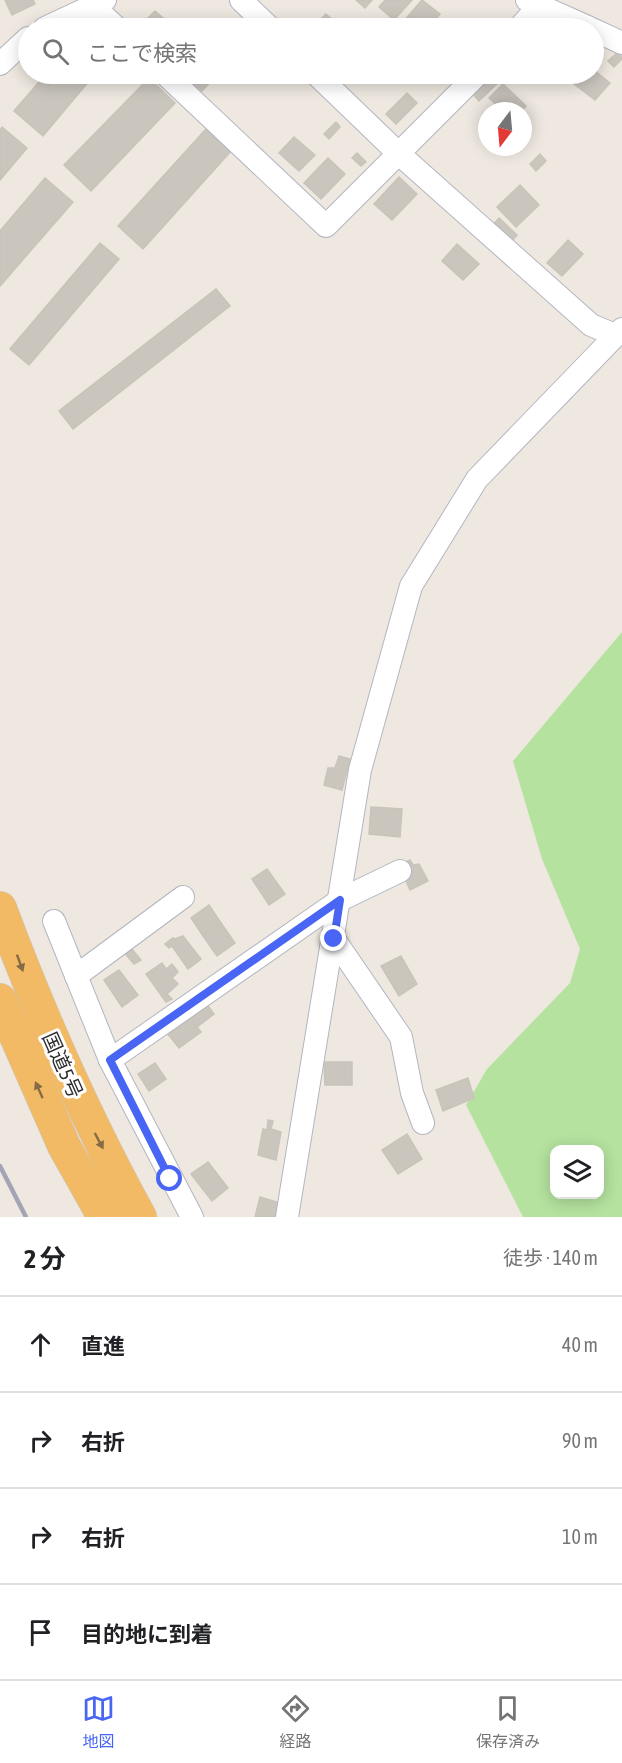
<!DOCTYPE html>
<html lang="ja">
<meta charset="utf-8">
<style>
body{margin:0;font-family:"Asap Condensed","Noto Sans JP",sans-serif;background:#f6f6f6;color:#202124}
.controls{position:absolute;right:18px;bottom:18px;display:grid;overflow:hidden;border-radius:12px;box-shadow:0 3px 15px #0003}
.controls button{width:54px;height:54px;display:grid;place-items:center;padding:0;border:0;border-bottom:2px solid #e0e0e0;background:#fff;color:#202124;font:30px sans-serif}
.compass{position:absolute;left:478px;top:102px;width:54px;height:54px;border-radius:50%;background:#fff;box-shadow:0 3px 15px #0003;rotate:196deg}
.stop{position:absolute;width:18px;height:18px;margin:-14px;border:4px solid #4865f4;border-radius:50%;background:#fff}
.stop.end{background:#4865f4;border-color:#fff;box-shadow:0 2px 6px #0008}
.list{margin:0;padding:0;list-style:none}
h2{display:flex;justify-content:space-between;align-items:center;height:78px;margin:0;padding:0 24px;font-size:26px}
h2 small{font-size:20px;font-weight:400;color:#757577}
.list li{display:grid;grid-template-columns:39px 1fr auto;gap:18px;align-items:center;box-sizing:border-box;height:96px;padding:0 24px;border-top:2px solid #e0e0e0}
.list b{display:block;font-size:22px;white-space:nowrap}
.list em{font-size:20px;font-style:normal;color:#757577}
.icon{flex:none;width:33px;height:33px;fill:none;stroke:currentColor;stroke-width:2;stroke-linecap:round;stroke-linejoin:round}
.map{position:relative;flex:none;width:622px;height:1217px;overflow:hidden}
.search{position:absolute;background:#fff;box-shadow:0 3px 15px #0003;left:18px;right:18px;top:18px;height:66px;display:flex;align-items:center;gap:15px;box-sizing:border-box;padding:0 21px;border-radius:33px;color:#757577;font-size:22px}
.sheet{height:462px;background:#fff}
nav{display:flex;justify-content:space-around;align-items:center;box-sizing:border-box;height:84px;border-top:2px solid #e0e0e0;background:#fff;font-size:16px;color:#757577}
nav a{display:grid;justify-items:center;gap:3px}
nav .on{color:#4865f4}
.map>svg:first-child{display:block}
.green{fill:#b5e29f;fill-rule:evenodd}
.building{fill:#cac6be;stroke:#c9c4ba;stroke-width:1.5}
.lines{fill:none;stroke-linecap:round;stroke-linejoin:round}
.minor-casing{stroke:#b3b6c0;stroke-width:24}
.trunk-casing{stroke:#c8c8c8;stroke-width:34}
.minor{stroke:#fff;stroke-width:22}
.trunk{stroke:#f2ba64;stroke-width:33}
.rail{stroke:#a3a5b6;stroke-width:4.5}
.oneway{fill:#866c46}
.route{stroke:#4865f4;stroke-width:8}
.labels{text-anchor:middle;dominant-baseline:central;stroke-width:6;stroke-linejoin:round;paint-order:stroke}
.street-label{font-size:20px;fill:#2d2d2d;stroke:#fff}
</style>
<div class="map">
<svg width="622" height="1217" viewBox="0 0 622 1217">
<rect width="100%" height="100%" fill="#eee8e0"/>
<path class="green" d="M622,632V1217H523L466,1105L487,1069L570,983L580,949L542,859L513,761ZM554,1150H600V1194H554Z"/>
<g class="building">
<polygon points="5,0 33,0 35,4 12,15"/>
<polygon points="356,0 372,0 365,8"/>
<polygon points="385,0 412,0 394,20 379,7"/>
<polygon points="422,0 440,14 428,28 398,28"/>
<polygon points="155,11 175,28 142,28 140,26"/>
<polygon points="326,14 340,27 312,28"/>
<polygon points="619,51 622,59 614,67 608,61"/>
<polygon points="594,70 610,83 595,100 570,81 576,74 594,74"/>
<polygon points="46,74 95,74 43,136 14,111"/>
<polygon points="182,74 218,74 202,91"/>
<polygon points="494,74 501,74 504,77 479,101 473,94"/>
<polygon points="149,78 175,103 91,191 64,165"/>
<polygon points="503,84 526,106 521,111 503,111 489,98"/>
<polygon points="407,93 417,103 396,124 386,114"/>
<polygon points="336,122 340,127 329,139 324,134"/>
<polygon points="2,127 27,148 0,180 0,130"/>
<polygon points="206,129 231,151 143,249 118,226"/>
<polygon points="294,137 315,155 299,171 279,153"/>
<polygon points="357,153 366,162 361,166 352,158"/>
<polygon points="540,154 546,161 536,171 530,164"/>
<polygon points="328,158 345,174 321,199 304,183"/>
<polygon points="399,177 417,194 392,220 374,204"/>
<polygon points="45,178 73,202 0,286 0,231"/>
<polygon points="520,185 539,205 516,227 497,207"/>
<polygon points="499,218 517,235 510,243 492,226"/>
<polygon points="568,240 583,254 562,276 547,263"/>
<polygon points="100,243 119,259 29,365 10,349"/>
<polygon points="457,244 479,264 463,280 442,261"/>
<polygon points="216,289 230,306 73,429 59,411"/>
<polygon points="339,756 350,759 342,790 324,785 328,768 335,768"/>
<polygon points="371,807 402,809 400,837 369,834"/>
<polygon points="410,860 413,865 419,864 428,881 410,890 399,865"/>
<polygon points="267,869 285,894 269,905 252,879"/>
<polygon points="209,905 221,923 203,936 191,918"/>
<polygon points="221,923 235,943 217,956 203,936"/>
<polygon points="183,936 201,959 188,969 172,946 169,948 165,944 173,938 175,939"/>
<polygon points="126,942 141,960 134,964 121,949"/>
<polygon points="401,956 417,984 399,996 381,966"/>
<polygon points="162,963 166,969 172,964 178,972 172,978 178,984 167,994 172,999 166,1002 146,974"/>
<polygon points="119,970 138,995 122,1007 104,980"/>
<polygon points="197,991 214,1014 197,1027 185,1011"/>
<polygon points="185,1011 201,1032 179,1048 164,1029"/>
<polygon points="324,1062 352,1062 352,1085 325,1085"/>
<polygon points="155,1063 166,1079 149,1091 138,1074"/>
<polygon points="468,1078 474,1098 443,1111 436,1090"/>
<polygon points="268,1120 273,1121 271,1129 281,1132 276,1160 258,1155 263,1129 267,1130"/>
<polygon points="407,1134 422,1159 398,1174 382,1150"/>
<polygon points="208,1162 228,1188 212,1201 191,1174"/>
<polygon points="260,1197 283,1204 280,1217 255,1217"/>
</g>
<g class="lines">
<g class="minor-casing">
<g id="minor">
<polyline points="241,0 270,28"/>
<polyline points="527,0 590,28"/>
<polyline points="92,5 117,28"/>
<polyline points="45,28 105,0"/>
<polyline points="519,28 540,5"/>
<polyline points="594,30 622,43"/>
<polyline points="0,64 28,38"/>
<polyline points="165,74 326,226 478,74"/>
<polyline points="316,74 398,153 591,325 615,335"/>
<polyline points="54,921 110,1060 192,1217"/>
<polyline points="334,939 401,1037 412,1093 423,1123"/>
<polyline points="76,976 183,897"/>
<polyline points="110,1060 340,900 400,871"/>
<polyline points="287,1217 360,770 411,586 477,479 622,329"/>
</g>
</g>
<g class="trunk-casing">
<g id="trunk">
<path d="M0,908C40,1015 85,1117 140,1217"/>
<polyline points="0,1000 64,1146 104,1217"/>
</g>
</g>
<use href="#minor" class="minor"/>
<use href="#trunk" class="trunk"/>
<polyline class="rail" points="0,1166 26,1217"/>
</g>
<defs><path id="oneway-solid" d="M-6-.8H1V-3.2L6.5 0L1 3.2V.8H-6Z" transform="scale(1.5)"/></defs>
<g class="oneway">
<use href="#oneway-solid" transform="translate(20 963) rotate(70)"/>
<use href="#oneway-solid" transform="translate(39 1090) rotate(-114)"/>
<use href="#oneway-solid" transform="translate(99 1141) rotate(62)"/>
</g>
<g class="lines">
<polyline class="route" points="170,1179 110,1060 340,900 334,939"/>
</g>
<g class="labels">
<g class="street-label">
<text transform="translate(63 1065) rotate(66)">国道5号</text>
</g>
</g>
</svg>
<div class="controls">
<button><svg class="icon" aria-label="layers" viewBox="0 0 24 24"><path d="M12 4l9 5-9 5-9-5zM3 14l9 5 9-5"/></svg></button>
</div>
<svg class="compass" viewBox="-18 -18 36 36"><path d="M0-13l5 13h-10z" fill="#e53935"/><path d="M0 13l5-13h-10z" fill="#757577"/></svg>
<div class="stop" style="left:170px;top:1179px"></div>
<div class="stop end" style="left:334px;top:939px"></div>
<div class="search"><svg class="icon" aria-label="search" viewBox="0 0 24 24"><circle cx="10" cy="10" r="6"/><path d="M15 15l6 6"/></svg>ここで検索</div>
</div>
<section class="sheet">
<h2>2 分<small>徒歩 · 140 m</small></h2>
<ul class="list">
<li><svg class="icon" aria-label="ahead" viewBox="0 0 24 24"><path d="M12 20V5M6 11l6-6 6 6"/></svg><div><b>直進</b></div><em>40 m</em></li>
<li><svg class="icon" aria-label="right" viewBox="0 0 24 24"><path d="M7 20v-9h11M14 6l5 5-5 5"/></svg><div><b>右折</b></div><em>90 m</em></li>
<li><svg class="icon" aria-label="right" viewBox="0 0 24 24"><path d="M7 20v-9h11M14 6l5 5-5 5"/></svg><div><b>右折</b></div><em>10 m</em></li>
<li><svg class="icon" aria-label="arrive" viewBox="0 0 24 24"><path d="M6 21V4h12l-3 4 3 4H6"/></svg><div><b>目的地に到着</b></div></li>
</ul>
</section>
<nav>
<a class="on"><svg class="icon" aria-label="map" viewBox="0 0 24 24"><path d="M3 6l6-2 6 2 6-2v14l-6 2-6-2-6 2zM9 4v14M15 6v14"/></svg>地図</a>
<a><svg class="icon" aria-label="directions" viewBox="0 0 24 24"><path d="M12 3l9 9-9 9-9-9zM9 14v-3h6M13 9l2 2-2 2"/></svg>経路</a>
<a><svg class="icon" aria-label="saved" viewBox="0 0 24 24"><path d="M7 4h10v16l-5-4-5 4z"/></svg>保存済み</a>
</nav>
